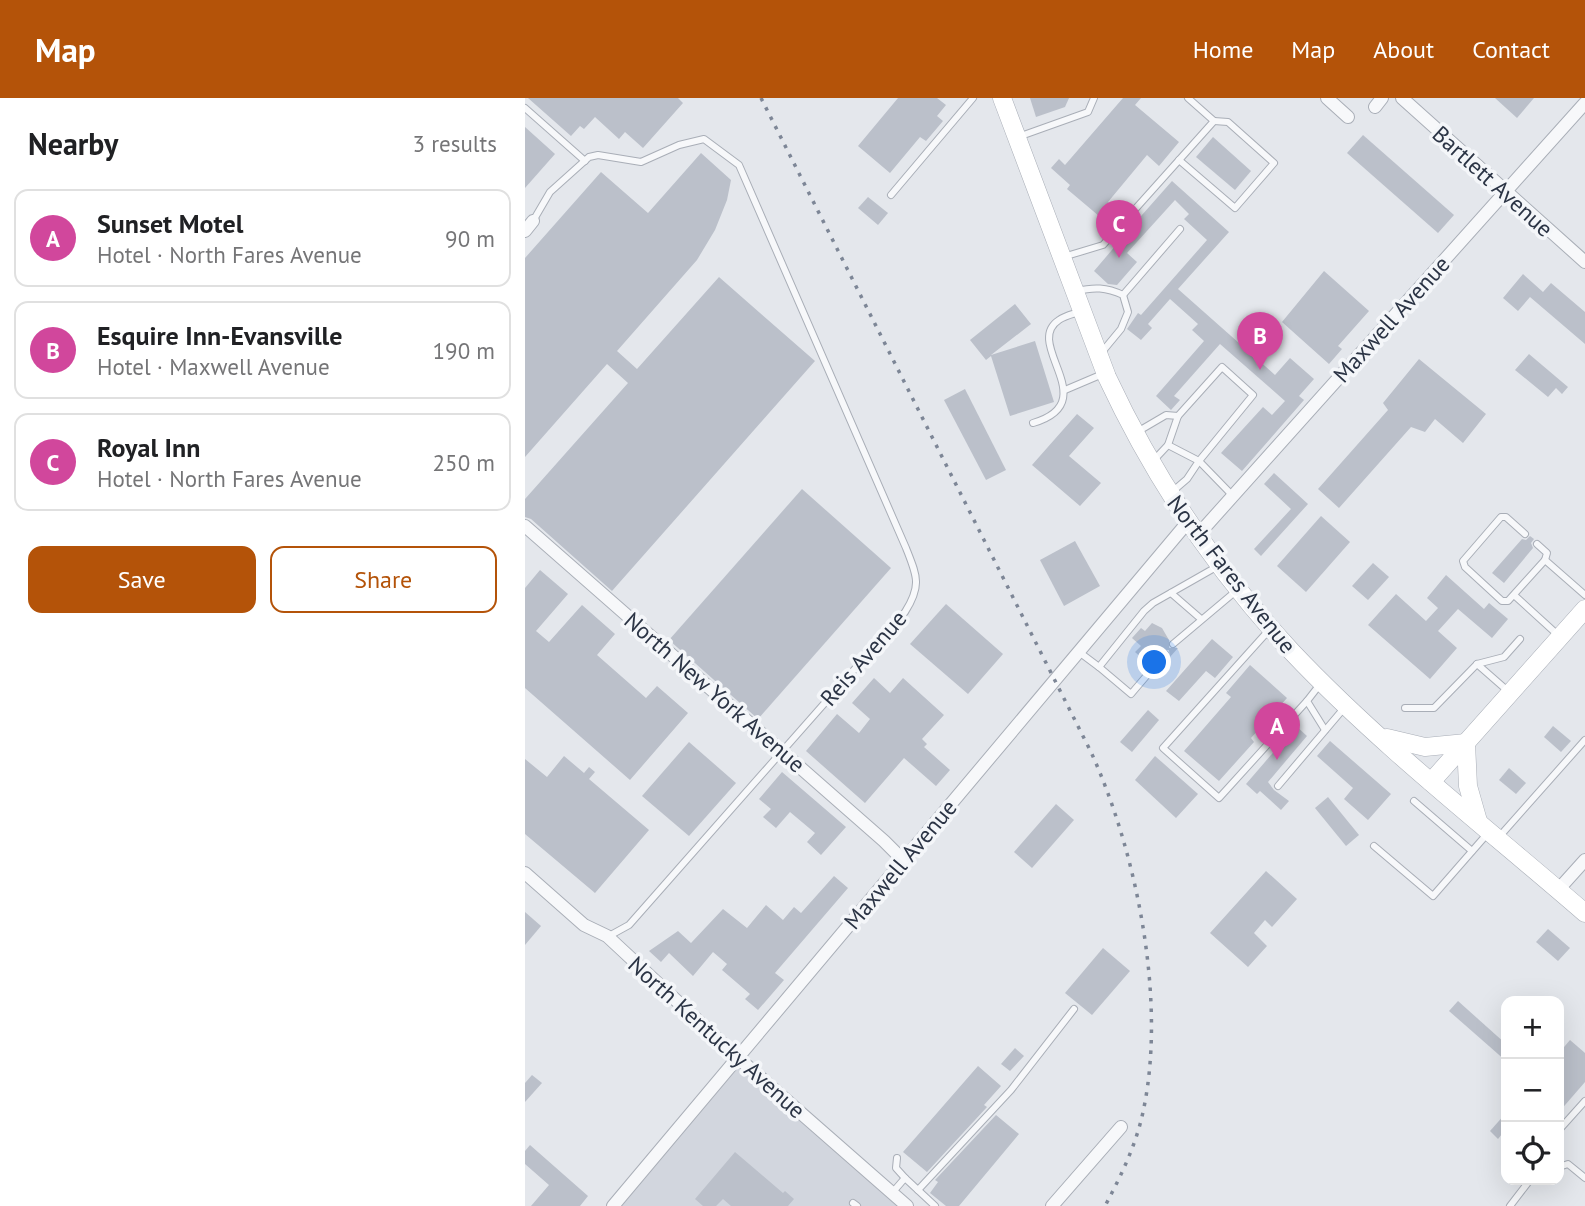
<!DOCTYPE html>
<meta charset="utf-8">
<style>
body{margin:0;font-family:"PT Sans",sans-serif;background:#f2f2f2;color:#202124}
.controls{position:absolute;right:21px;bottom:21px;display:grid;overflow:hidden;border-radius:14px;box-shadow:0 7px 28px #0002}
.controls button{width:63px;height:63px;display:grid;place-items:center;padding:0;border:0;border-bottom:2px solid #e0e0e0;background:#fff;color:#202124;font:35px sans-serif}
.you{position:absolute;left:630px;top:565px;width:24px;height:24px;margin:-18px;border:5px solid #fff;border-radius:50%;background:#1a73e8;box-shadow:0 0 0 10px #1a73e833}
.badge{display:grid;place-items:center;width:46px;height:46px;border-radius:50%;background:#b45309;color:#fff;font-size:23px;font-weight:700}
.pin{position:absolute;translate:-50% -58px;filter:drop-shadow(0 2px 4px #0008)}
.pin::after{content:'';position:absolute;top:37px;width:24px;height:21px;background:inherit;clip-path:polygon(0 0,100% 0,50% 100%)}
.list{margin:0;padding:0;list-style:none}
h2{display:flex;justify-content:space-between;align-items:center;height:91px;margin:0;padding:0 28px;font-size:30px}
h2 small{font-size:23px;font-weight:400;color:#757577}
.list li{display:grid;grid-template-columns:46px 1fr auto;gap:21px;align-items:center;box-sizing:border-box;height:98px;margin:0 14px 14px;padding:0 14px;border:2px solid #e0e0e0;border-radius:14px}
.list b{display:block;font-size:26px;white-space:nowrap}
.list p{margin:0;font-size:23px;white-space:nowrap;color:#757577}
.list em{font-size:23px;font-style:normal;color:#757577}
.actions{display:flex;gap:14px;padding:21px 28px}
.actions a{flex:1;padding:16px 0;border:2px solid #b45309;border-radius:14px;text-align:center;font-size:24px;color:#b45309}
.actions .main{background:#b45309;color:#fff}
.icon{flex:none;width:38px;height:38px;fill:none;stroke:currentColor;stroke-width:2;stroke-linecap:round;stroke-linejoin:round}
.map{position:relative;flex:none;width:1060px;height:1108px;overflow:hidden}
header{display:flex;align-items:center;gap:42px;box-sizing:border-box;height:98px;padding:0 35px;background:#b45309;color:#fff}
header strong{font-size:33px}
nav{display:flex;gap:38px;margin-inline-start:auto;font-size:24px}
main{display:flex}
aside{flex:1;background:#fff}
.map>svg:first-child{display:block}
.built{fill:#d2d6de}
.building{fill:#bbc0ca}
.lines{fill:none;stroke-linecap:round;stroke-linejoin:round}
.lane-casing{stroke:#a9aeb7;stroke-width:8}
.street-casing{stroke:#a9aeb7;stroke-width:14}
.secondary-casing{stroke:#a9aeb7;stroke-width:19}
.lane{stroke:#f7f8fa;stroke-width:6}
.street{stroke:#f7f8fa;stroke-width:12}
.secondary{stroke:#fff;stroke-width:18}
.rail{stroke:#7d8696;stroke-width:3.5;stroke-dasharray:3.5 7;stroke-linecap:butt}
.labels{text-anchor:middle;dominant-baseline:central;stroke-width:7;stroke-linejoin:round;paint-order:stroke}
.street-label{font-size:23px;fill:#2b3445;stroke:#f4f6f9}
</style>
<header>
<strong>Map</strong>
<nav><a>Home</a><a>Map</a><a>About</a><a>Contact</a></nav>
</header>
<main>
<aside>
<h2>Nearby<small>3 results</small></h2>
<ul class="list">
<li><span class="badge" style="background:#d1479c">A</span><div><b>Sunset Motel</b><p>Hotel · North Fares Avenue</p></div><em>90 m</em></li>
<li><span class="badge" style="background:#d1479c">B</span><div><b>Esquire Inn-Evansville</b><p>Hotel · Maxwell Avenue</p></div><em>190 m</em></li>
<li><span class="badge" style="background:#d1479c">C</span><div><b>Royal Inn</b><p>Hotel · North Fares Avenue</p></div><em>250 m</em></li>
</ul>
<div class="actions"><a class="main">Save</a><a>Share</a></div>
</aside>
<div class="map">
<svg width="1060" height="1108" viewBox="0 0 1060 1108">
<rect width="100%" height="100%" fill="#e4e7ec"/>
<polygon class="built" points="212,959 385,1108 88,1108"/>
<g class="building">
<polygon points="3,0 153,0 158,5 118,50 100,34 94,41 70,19 59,31 55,28 46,38"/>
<polygon points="373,0 412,0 421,7 412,18 418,23 401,43 395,39 365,75 333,48"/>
<polygon points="505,0 544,0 540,9 511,19"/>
<polygon points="598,0 616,0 610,7 654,44 634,68 622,57 583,104 598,116 587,129 542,91 545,87 526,70 534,61 540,67"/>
<polygon points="970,0 1009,0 992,20"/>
<polygon points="0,29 30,56 0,90"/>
<polygon points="838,37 929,117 913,135 822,55"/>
<polygon points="688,39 726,73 710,92 671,59"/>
<polygon points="176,55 206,82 202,102 190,132 172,162 92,253 112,271 194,179 290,263 87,493 6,421 0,419 0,401 103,285 82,266 0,359 0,160 76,74 123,115"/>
<polygon points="647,83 704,134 653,191 750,277 765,260 789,281 774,298 779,302 717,373 696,355 738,309 747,317 760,303 695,246 649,298 655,302 646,312 631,298 679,243 667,232 673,226 645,201 623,226 627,230 616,242 602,231 613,215 616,217 682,142 659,121 664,116 650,102 602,155 612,164 592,187 583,186 569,173 598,139 595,136 606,124 609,126"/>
<polygon points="343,99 363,115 353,127 333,110"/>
<polygon points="799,173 844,213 813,248 817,251 804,266 757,224"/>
<polygon points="998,176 1018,194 1026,185 1060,214 1060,246 1005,199 993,213 978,200"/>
<polygon points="490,206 506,226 466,257 510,243 529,304 485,318 466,258 461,262 445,242"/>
<polygon points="1004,256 1043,289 1037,296 1031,290 1023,299 990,272"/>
<polygon points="894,261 961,316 938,345 910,321 900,334 886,329 814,410 793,391 863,312 858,305"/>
<polygon points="440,291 481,372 461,382 419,302"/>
<polygon points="552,316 569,330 544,358 576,385 555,408 507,367"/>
<polygon points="749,375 783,406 736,458 729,451 766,411 739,386"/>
<polygon points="277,391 366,470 233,621 144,542"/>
<polygon points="796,418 825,444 781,494 752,468"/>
<polygon points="1005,438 1009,441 1006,445 1008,450 979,485 967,475 997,441 1001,442"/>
<polygon points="550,443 575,488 539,508 515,462"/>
<polygon points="848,465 864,479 843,502 827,488"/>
<polygon points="15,472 43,496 11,533 24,544 57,507 90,536 72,557 121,600 132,588 163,615 105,682 0,590 0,490"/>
<polygon points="921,477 959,511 964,505 983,521 967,540 933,511 913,533 932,550 905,581 843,527 871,496 901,523 913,510 902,500"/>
<polygon points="421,506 478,556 443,596 385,546"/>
<polygon points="627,525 637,530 644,542 644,550 653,550 645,559 644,552 636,552 632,548 619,562 610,554 616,548 607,540 616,530 620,533"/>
<polygon points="687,541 708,559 690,580 681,573 654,603 641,593"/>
<polygon points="725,567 762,600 726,640 729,644 694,683 659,653 706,599 701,595"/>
<polygon points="349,580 365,595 378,580 419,617 397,641 402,646 399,649 425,672 411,688 379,660 340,705 281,653 312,616 334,635 345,621 327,605"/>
<polygon points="623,612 634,622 607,654 595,644"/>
<polygon points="771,628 782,638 743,684 749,692 764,703 756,712 735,693 732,696 721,686"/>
<polygon points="1028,628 1046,643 1036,654 1019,639"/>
<polygon points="805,643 866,696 843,722 819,701 828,690 792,658"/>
<polygon points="164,644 211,685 164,738 117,698"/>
<polygon points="39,658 59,675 64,669 70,674 64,681 124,732 70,795 0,736 0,661 22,679"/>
<polygon points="630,658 673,696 651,720 610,682"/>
<polygon points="984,670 1001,685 991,696 974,682"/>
<polygon points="257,674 321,729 296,757 282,744 290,735 265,714 251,730 238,719 246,711 234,701"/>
<polygon points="803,699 834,737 821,748 790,710"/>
<polygon points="531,706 549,722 507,770 489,754"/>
<polygon points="741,773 772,801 747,829 740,822 729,835 742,848 723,869 685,835"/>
<polygon points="309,778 323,790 250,875 259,882 233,912 220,901 225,896 197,872 202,866 188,854 168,878 144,855 136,864 124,853 153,833 166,845 198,811 222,830 241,807 258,822 269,809 276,815"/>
<polygon points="0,814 16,828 0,847"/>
<polygon points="1023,831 1045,850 1033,863 1011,844"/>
<polygon points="578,850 605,873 567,917 540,895"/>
<polygon points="933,903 981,946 981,963 924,913"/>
<polygon points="1045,942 1060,955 1060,984 1034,1014 1034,955"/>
<polygon points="490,950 499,958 485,973 476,966"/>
<polygon points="453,968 476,988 459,1007 462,1009 402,1074 378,1054"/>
<polygon points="7,977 17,985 0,1004 0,985"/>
<polygon points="981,1015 981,1031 973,1041 965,1033"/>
<polygon points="471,1017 494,1036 434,1108 421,1108 405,1095 413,1084 410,1082"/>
<polygon points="5,1047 63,1098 55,1108 6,1108 24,1087 0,1066 0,1053"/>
<polygon points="210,1054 258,1095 260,1093 269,1101 263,1108 206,1108 198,1101 191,1108 178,1108 170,1101"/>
</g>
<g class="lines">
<g class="lane-casing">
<g id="lane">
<polyline points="0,10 60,63"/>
<polyline points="493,39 563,14 569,0"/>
<polyline points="654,62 710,110 749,65 703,24 689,23"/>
<polyline points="366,97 448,0"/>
<path d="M8,123L25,94L64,59L73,57L116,64L154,47L179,41L214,67L381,450C392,478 397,487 380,514L104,827L84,838"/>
<polyline points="538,159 578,147 689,23 663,0"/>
<path d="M551,193C569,189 581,189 598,197L603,214L596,231L577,254"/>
<polyline points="598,197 655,131"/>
<polyline points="540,292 580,275"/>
<path d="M508,325C580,304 497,246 534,222C539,218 548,216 554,214"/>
<polyline points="612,334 641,317 653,318"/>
<polyline points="643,347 674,363 662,381 648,393"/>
<polyline points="628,363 643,347 653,318 697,269 728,297 674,363 708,398"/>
<polyline points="1000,436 981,419 976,419 938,463 940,469 977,503 983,503 1020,462 1060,497"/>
<polyline points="1012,446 1022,455 1020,462"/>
<polyline points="646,495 676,521"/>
<polyline points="989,497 1034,538"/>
<polyline points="745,531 638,650 694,700 782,603"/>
<polyline points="648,546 711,493"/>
<polyline points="554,554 574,569"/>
<polyline points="640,556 606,596 574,569 619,513 628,505 693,468"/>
<polyline points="952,566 979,559 995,541"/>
<polyline points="796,585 782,603 800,632"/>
<polyline points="880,610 909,610 952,566 984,594"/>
<polyline points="753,688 820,609"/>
<polyline points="889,703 947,753"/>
<polyline points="974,739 1060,642"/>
<polyline points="849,748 908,798 963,735"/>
<polyline points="1034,1032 1060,1003"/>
<polyline points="372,1060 371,1070 380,1080"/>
<polyline points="1034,1069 1043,1066 1060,1080"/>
<polyline points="393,1092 486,992 549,911"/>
<polyline points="367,1095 380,1080 410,1108"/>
<polyline points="328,1105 332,1108"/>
<polyline points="985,1108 1005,1082"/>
</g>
</g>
<g class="street-casing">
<g id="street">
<polyline points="802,0 823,19"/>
<polyline points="877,0 1060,164"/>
<polyline points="850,9 857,0"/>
<polyline points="0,133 8,123"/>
<polyline points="0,428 359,743 378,762"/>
<polyline points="672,438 1060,5"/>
<polyline points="0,775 59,827 82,838 212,959 382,1108"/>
<polyline points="1033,792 1060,762"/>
<polyline points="88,1108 662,425"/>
<polyline points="527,1108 596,1029"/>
</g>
</g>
<g class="secondary-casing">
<g id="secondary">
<path d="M477,0L582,279C629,380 691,472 767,554C857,649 962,730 1060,815"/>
<polyline points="862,640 900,649 941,645 943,688 953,723"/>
<polyline points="906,684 1060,511"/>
</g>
</g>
<use href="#lane" class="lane"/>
<use href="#street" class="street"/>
<use href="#secondary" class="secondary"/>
<path class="rail" d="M236,0L566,654C612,755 642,904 618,1014C611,1047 596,1078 580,1108"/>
</g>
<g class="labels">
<g class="street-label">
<text transform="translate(968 83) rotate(42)">Bartlett Avenue</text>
<text transform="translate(866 221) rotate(-48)">Maxwell Avenue</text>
<text transform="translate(707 476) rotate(52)">North Fares Avenue</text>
<text transform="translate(338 560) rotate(-49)">Reis Avenue</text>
<text transform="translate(190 594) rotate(41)">North New York Avenue</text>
<text transform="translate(375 766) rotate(-50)">Maxwell Avenue</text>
<text transform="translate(192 939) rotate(42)">North Kentucky Avenue</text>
</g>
</g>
</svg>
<div class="controls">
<button>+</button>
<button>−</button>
<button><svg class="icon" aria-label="locate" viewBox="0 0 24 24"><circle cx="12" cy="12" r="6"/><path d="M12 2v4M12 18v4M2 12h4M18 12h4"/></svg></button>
</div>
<div class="you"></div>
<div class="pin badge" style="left:752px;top:662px;background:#d1479c">A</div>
<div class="pin badge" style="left:735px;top:272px;background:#d1479c">B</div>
<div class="pin badge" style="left:594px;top:160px;background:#d1479c">C</div>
</div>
</main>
